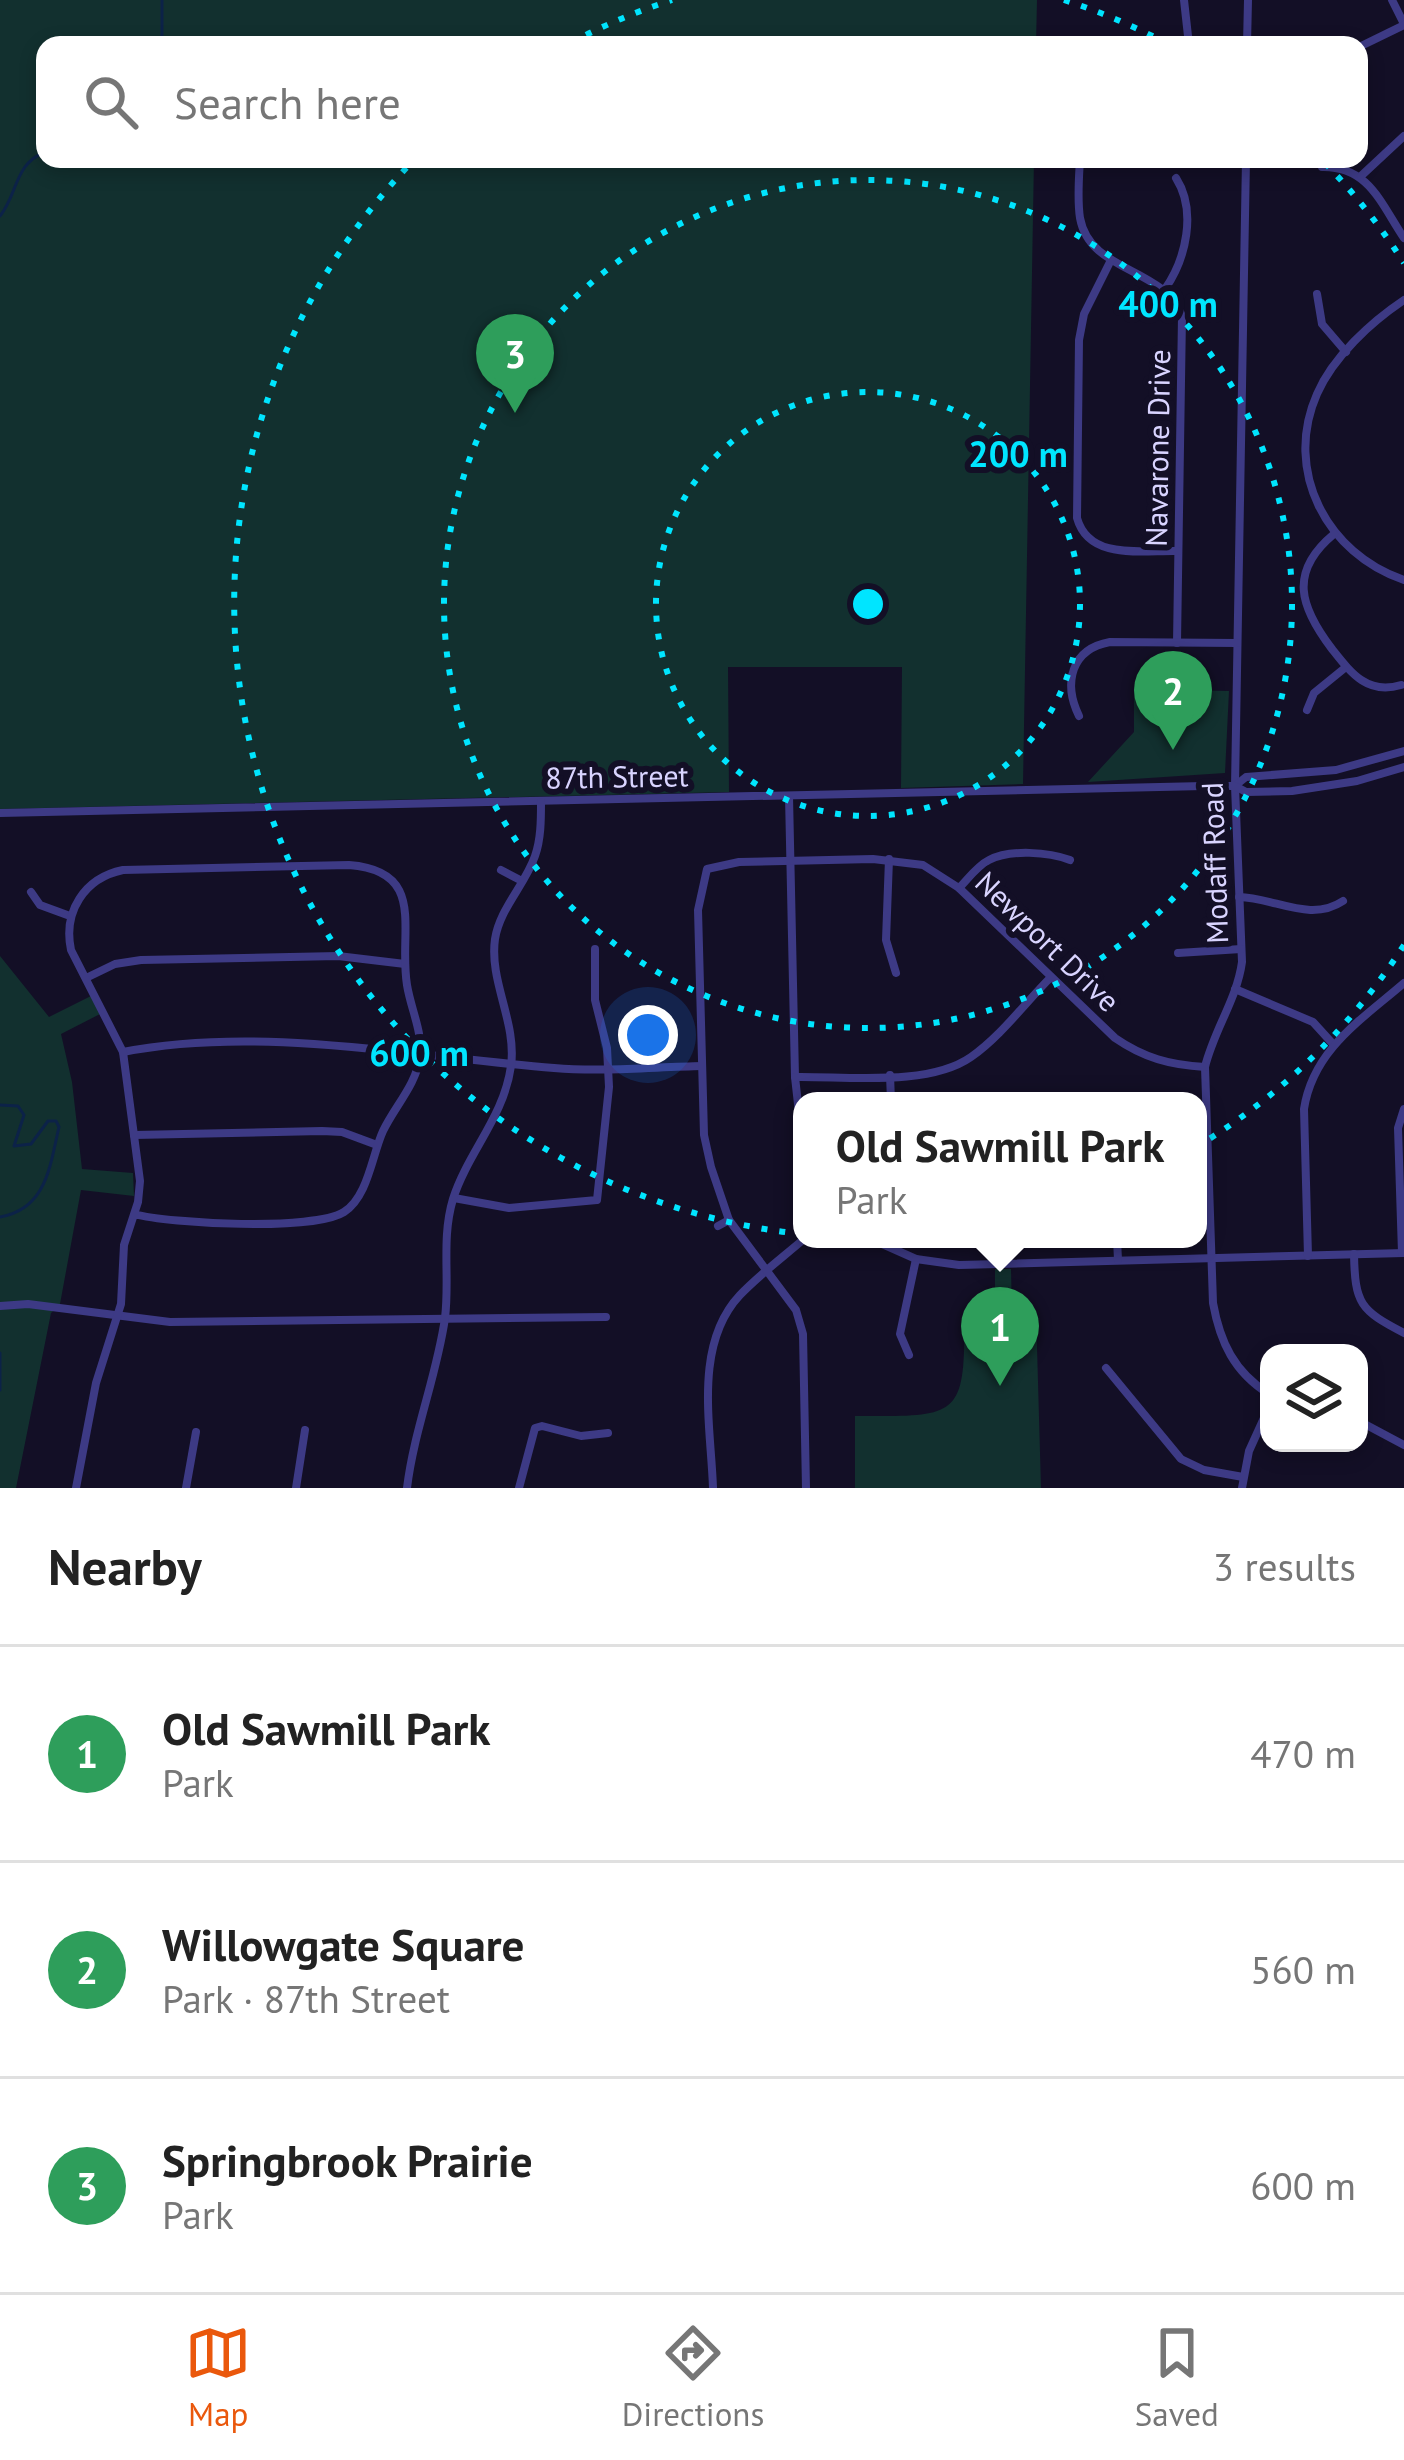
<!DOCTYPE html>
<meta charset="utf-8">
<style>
body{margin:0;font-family:"PT Sans",sans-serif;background:#f2f2f2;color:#222}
.controls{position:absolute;right:36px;bottom:36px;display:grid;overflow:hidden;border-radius:24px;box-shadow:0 6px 18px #0003}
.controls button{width:108px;height:108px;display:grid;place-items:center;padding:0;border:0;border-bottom:3px solid #e0e0e0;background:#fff;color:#222;font:60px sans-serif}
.you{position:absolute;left:648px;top:1035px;width:42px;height:42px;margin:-30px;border:9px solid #fff;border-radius:50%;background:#1a73e8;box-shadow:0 0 0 18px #1a73e833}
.badge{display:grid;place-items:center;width:78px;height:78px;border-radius:50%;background:#ea580c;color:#fff;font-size:39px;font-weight:700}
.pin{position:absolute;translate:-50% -99px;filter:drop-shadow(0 3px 6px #0008)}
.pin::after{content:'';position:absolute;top:63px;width:42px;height:36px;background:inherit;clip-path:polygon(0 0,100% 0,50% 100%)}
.popup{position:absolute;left:793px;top:1092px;width:414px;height:156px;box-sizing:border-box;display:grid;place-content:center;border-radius:24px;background:#fff;filter:drop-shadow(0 3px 9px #0005);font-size:39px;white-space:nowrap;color:#767676}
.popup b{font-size:45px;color:#222}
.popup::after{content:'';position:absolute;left:50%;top:100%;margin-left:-24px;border:24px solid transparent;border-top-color:#fff}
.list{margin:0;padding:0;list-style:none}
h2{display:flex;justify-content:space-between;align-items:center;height:156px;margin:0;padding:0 48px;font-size:51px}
h2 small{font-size:39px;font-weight:400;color:#767676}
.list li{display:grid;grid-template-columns:78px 1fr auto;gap:36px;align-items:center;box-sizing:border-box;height:216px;padding:0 48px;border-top:3px solid #e0e0e0}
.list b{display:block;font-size:45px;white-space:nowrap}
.list p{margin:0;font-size:39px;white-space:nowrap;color:#767676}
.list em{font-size:39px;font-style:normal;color:#767676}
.icon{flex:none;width:66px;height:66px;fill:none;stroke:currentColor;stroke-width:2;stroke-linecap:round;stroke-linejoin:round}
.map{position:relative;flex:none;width:1404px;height:1488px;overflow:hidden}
.search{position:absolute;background:#fff;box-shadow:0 6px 18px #0003;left:36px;right:36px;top:36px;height:132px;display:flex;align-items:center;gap:30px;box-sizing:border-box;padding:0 42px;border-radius:24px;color:#767676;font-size:45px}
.sheet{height:804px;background:#fff}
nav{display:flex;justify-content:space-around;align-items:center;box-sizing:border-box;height:168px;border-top:3px solid #e0e0e0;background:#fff;font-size:33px;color:#767676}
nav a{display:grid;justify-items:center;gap:6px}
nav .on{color:#ea580c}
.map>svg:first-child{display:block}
.green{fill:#12302f}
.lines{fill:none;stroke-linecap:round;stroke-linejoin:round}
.stream{stroke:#0c2248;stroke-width:3}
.minor{stroke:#3d3a85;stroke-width:8}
.ring{fill:none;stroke:#00e5ff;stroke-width:6;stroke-dasharray:6 12}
.labels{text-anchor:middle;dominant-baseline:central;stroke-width:12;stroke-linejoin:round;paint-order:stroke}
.street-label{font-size:30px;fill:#d9d4ff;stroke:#130f26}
.centre{fill:#00e5ff;stroke:#130f26;stroke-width:6}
.ring-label{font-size:36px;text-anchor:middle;font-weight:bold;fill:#00e5ff;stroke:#130f26;stroke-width:12;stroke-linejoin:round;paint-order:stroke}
</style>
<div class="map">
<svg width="1404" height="1488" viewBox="0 0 1404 1488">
<rect width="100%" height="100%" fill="#130f26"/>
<g class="green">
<polygon points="0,0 1037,0 1036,45 45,45 45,159 1034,159 1023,784 901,788 902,667 728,667 729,792 0,809"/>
<polygon points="1134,689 1229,691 1225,773 1088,782 1134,732"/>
<polygon points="0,956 49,1017 91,996 102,1013 61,1034 72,1082 82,1169 133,1173 134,1196 81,1190 60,1304 51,1313 16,1488 0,1488"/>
<path d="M995,1269H1011L1012,1312L1036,1311L1041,1488H855V1416C958,1416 966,1420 964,1312H995Z"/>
</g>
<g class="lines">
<g class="stream">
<polyline points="126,45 130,38 143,45"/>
<polyline points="154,45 162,36 162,0"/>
<path d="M0,216C18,194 14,164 45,152"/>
<path d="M0,1105L18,1106L24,1115L14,1146L31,1144L48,1121H56L59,1127C50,1165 47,1209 0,1217"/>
<polyline points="0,1353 0,1390"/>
</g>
<g class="minor">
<polyline points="1184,0 1189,45"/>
<polyline points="1392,0 1404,24"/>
<polyline points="1247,45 1248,0"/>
<polyline points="1359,47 1404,25"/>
<path d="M1080,159C1079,178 1077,199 1080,218C1090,273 1163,266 1182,316L1177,643"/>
<path d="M1246,159L1235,786L1242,962C1237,999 1214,1030 1205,1067L1213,1303C1220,1342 1234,1372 1269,1394"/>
<path d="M1322,167C1369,166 1381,204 1404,238"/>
<polyline points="1361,176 1404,136"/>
<path d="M1111,260L1084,314L1079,340L1077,518C1089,561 1143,550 1178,551"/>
<path d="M1165,289C1186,259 1197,211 1176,178"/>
<polyline points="1317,294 1322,324 1346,352"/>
<path d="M1404,300C1371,322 1333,357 1317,394C1283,471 1327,554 1404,580"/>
<path d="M1334,534C1288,572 1300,607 1332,649C1351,673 1367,695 1401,685"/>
<polyline points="1307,710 1314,693 1346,667"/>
<path d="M1079,716C1063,683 1071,649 1110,642L1237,643"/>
<polyline points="1236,785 1246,777 1336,770 1404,751"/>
<polyline points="789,796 795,1077 802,1140"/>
<polyline points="0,813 1204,786 1235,786 1246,792 1292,791 1357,781 1404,767"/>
<polyline points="889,859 886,940 896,973"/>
<polyline points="501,870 522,881"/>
<path d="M959,888C968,879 977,866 989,860C1010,849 1049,852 1070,860"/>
<polyline points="31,892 40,905 70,916"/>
<path d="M1239,897C1276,898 1310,923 1343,901"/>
<polyline points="1178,953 1241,949"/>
<polyline points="86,978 115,964 141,960 338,956 405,964"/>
<polyline points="1235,989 1313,1022 1333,1044"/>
<path d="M123,1052C260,1025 416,1057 554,1068C603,1072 653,1067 702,1066"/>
<polyline points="890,1075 891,1101"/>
<path d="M795,1077C846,1076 928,1087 971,1057C1001,1036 1025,1003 1051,977"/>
<polyline points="134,1135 322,1131 342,1132 377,1145"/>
<polyline points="454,1198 509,1208 597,1200 609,1087 607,1048 595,1000 595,949"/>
<polyline points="718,1226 729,1220"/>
<polyline points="871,1239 916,1259 959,1265 1404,1253"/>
<polyline points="1117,1239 1118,1260"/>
<polyline points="1402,1253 1398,1128 1404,1109"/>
<path d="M1354,1254C1355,1304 1360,1310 1404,1333"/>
<path d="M1308,1256L1304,1109C1313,1050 1361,1020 1404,983"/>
<polyline points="0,1306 28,1304 170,1322 606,1317"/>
<polyline points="909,1355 900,1334 916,1259"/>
<polyline points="1106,1368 1181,1459 1204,1470 1243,1477"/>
<polyline points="1359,1421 1404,1445"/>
<path d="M76,1488L96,1383L121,1304L124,1245L138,1202L140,1181L123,1052L71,950C63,912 84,878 123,870L349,865C428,871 398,931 407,985C411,1010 423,1032 420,1057C416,1085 395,1106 383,1131C372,1155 368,1197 344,1212C314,1231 170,1224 134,1214"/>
<polyline points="186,1488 196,1432"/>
<polyline points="296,1488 305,1430"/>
<path d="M407,1488C414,1430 437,1375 445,1318C450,1278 441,1239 453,1199C468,1152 504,1117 511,1066C517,1022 489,982 495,939C500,908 525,885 535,856C541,839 541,820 541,802"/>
<polyline points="519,1488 535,1428 542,1426 581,1436 608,1433"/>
<path d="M713,1488C711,1426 693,1345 740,1295C759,1275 783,1257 804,1239"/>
<path d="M806,1488L803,1334L796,1310L729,1220L711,1167L704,1135L698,910L707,869L739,862L873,859L923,865L959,888L1115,1038C1144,1058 1170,1065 1205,1067"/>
<polyline points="1242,1488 1249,1451 1269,1407"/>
</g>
</g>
<g class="ring">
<circle cx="868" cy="604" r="212"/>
<circle cx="868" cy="604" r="424"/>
<path d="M1404 945A635 635 0 1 1 411 163M570 43A635 635 0 0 1 672 0M1064 0A635 635 0 0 1 1166 43M1325 163A635 635 0 0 1 1404 263"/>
</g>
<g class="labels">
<g class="street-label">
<text transform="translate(1157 448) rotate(-89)">Navarone Drive</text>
<text transform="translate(617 776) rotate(-1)">87th Street</text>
<text transform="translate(1214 863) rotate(-92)">Modaff Road</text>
<text transform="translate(1048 941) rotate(44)">Newport Drive</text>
</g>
</g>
<circle cx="868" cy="604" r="18" class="centre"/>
<g class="ring-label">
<text x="1168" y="317">400 m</text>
<text x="1018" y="467">200 m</text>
<text x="419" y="1066">600 m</text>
</g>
</svg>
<div class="controls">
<button><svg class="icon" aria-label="layers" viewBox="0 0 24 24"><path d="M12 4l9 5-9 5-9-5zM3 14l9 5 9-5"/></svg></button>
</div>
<div class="you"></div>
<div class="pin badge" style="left:1000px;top:1386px;background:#2e9e5b">1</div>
<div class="popup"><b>Old Sawmill Park</b>Park</div>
<div class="pin badge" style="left:1173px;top:750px;background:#2e9e5b">2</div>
<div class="pin badge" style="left:515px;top:413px;background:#2e9e5b">3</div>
<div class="search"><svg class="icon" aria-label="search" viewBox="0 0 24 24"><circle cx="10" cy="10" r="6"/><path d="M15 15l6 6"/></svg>Search here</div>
</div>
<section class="sheet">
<h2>Nearby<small>3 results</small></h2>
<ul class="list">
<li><span class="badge" style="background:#2e9e5b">1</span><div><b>Old Sawmill Park</b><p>Park</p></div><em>470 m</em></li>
<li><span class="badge" style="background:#2e9e5b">2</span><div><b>Willowgate Square</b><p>Park · 87th Street</p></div><em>560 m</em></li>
<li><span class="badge" style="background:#2e9e5b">3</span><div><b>Springbrook Prairie</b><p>Park</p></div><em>600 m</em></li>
</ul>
</section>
<nav>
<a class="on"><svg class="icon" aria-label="map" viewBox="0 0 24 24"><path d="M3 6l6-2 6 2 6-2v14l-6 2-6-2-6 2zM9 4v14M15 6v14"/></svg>Map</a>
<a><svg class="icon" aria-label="directions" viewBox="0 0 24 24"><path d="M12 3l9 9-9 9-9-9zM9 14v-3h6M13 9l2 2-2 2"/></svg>Directions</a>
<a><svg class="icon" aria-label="saved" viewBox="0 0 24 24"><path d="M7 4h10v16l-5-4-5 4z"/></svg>Saved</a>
</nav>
